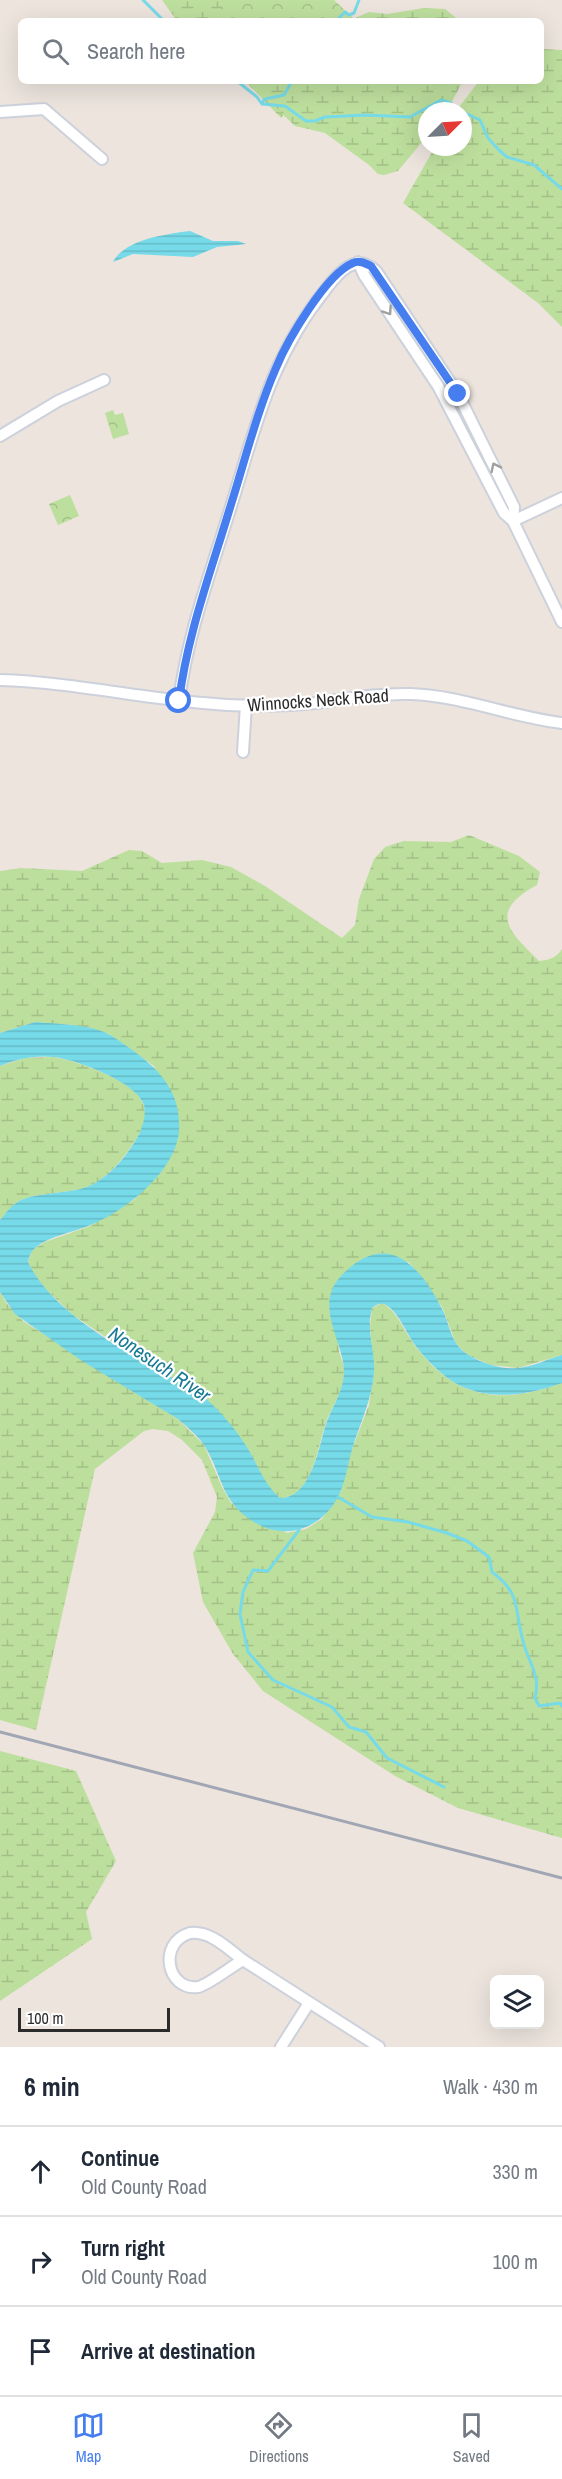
<!DOCTYPE html>
<meta charset="utf-8">
<style>
body{margin:0;font-family:"Archivo Narrow",sans-serif;background:#f2f2f3;color:#1f2937}
.controls{position:absolute;right:18px;bottom:18px;display:grid;overflow:hidden;border-radius:9px;box-shadow:0 6px 24px #0002}
.controls button{width:54px;height:54px;display:grid;place-items:center;padding:0;border:0;border-bottom:2px solid #e0e1e3;background:#fff;color:#1f2937;font:30px sans-serif}
.compass{position:absolute;left:418px;top:102px;width:54px;height:54px;border-radius:50%;background:#fff;box-shadow:0 6px 24px #0002;rotate:66deg}
.scale{position:absolute;left:18px;bottom:15px;width:152px;box-sizing:border-box;padding-left:6px;border:3px solid #2b2b2b;border-top:0;font-size:16px;line-height:21px;white-space:nowrap;color:#2b2b2b;-webkit-text-stroke:4px #fff;paint-order:stroke}
.stop{position:absolute;width:18px;height:18px;margin:-14px;border:4px solid #467ef0;border-radius:50%;background:#fff}
.stop.end{background:#467ef0;border-color:#fff;box-shadow:0 2px 6px #0008}
.list{margin:0;padding:0;list-style:none}
h2{display:flex;justify-content:space-between;align-items:center;height:78px;margin:0;padding:0 24px;font-size:26px}
h2 small{font-size:20px;font-weight:400;color:#747a83}
.list li{display:grid;grid-template-columns:39px 1fr auto;gap:18px;align-items:center;box-sizing:border-box;height:90px;padding:0 24px;border-top:2px solid #e0e1e3}
.list b{display:block;font-size:22px;white-space:nowrap}
.list p{margin:0;font-size:20px;white-space:nowrap;color:#747a83}
.list em{font-size:20px;font-style:normal;color:#747a83}
.icon{flex:none;width:33px;height:33px;fill:none;stroke:currentColor;stroke-width:2;stroke-linecap:round;stroke-linejoin:round}
.map{position:relative;flex:none;width:562px;height:2047px;overflow:hidden}
.search{position:absolute;background:#fff;box-shadow:0 6px 24px #0002;left:18px;right:18px;top:18px;height:66px;display:flex;align-items:center;gap:15px;box-sizing:border-box;padding:0 21px;border-radius:9px;color:#747a83;font-size:22px}
.sheet{height:348px;background:#fff}
nav{display:flex;justify-content:space-around;align-items:center;box-sizing:border-box;height:84px;border-top:2px solid #e0e1e3;background:#fff;font-size:16px;color:#747a83}
nav a{display:grid;justify-items:center;gap:3px}
nav .on{color:#467ef0}
.map>svg:first-child{display:block}
.forest{fill:url(#forest-crowns)}
.wetland{fill:url(#wetland-marsh)}
.water{fill:url(#water-rules)}
.lines{fill:none;stroke-linecap:round;stroke-linejoin:round}
.stream{stroke:#76dae8;stroke-width:3}
.minor-casing{stroke:#ccd1db;stroke-width:14}
.minor{stroke:#fff;stroke-width:10}
.rail{stroke:#a0a6b4;stroke-width:3}
.oneway{stroke:#a0a0a0}
.route{stroke:#467ef0;stroke-width:8}
.labels{text-anchor:middle;dominant-baseline:central;stroke-width:4.5;stroke-linejoin:round;paint-order:stroke}
.street-label{font-size:18px;fill:#2b2b2b;stroke:#fff}
.water-label{font-size:20px;font-style:italic;fill:#157a94;stroke:#fff}
</style>
<div class="map">
<svg width="562" height="2047" viewBox="0 0 562 2047">
<defs>
<pattern id="forest-crowns" width="20" height="18" patternUnits="userSpaceOnUse" patternTransform="scale(1.5)"><rect width="20" height="18" fill="#bddf9d"/><path d="M2 6a3 3 0 1 1 6 0M12 15a3 3 0 1 1 6 0" fill="none" stroke="#a3c087"/></pattern>
<pattern id="wetland-marsh" width="20" height="14" patternUnits="userSpaceOnUse" patternTransform="scale(1.5)"><rect width="20" height="14" fill="#bddf9d"/><path d="M1 5h8M5 5V1M11 12h8M15 12V8" fill="none" stroke="#a3c087"/></pattern>
<pattern id="water-rules" width="6" height="5" patternUnits="userSpaceOnUse" patternTransform="scale(1.5)"><rect width="6" height="5" fill="#76dae8"/><path d="M0 2.5h6" fill="none" stroke="#66bbc7"/></pattern>
</defs>
<rect width="100%" height="100%" fill="#ece4dd"/>
<g class="forest">
<polygon points="168,0 334,0 356,21 188,21"/>
<polygon points="245,81 314,81 281,118"/>
<polygon points="113,410 115,415 123,413 129,434 113,439 105,413"/>
<polygon points="70,495 79,516 58,525 49,504"/>
</g>
<g class="wetland">
<polygon points="162,0 224,0 220,11 205,21 177,21"/>
<polygon points="424,8 445,9 460,21 348,21 369,12 387,14"/>
<polygon points="541,49 562,50 562,327 538,303 403,203 435,147 463,147 463,111 456,111 479,81 541,81"/>
<polygon points="269,81 463,81 451,103 442,111 427,111 427,134 422,142 398,171 384,175 378,174 369,165 325,133 295,126 279,111 266,91 266,85"/>
<path d="M469,835L519,856L540,872L537,885C487,912 509,931 539,961C548,960 557,958 562,949V1355L518,1368L491,1365L470,1356L461,1349L455,1341L442,1307L409,1262L366,1257L340,1277C339,1301 336,1327 339,1351C340,1357 344,1363 344,1369C346,1388 331,1407 325,1425C318,1447 311,1499 280,1498L268,1487L249,1450L196,1391L131,1354L73,1315L37,1281L28,1262L32,1250L45,1242L90,1226L135,1199L167,1162L178,1139L154,1066L109,1034L73,1025L35,1022L0,1033V871L21,868L82,871L129,850L142,851L162,863L202,860L231,867L265,886L342,938L355,925L359,899L374,859L385,847L404,841L451,842Z"/>
<path d="M54,1057C76,1061 138,1081 144,1106C148,1122 139,1135 130,1148C121,1161 109,1175 95,1183C75,1196 34,1190 16,1203C10,1208 5,1214 0,1220V1066L25,1058Z"/>
<path d="M0,1292L7,1304L23,1321L178,1419L204,1445L221,1485L231,1503L287,1533L306,1529L322,1519L341,1491L349,1457L369,1405L371,1391L374,1372L370,1326L372,1308L382,1303C397,1311 403,1329 413,1343C454,1399 499,1406 562,1383V1838L458,1808L395,1776L263,1691L233,1654L203,1602L193,1553L215,1512L217,1497L202,1460L182,1440L168,1431L153,1429L144,1431L95,1469L36,1730L0,1720Z"/>
<polygon points="0,1751 76,1771 116,1861 86,1912 92,1939 0,2001"/>
</g>
<g class="water">
<path d="M190,231L213,241H238L246,244L217,247L193,257L133,254L113,262C125,239 167,234 190,231Z"/>
<path d="M35,1022C57,1024 93,1024 112,1036C148,1060 182,1083 179,1131C176,1172 123,1213 88,1226C70,1233 46,1237 33,1250C30,1253 29,1258 28,1262C50,1309 116,1346 160,1371C172,1378 185,1383 196,1391C217,1406 237,1430 250,1452C259,1468 265,1485 280,1498C310,1499 319,1448 325,1427C331,1408 344,1391 344,1371C344,1343 313,1305 341,1276C385,1230 418,1262 441,1307C449,1321 450,1340 463,1351C477,1362 501,1370 518,1368C532,1367 548,1359 562,1355V1383C521,1398 474,1403 440,1372C431,1364 422,1355 415,1345C406,1333 398,1310 384,1304C379,1303 376,1305 372,1308C371,1314 369,1320 370,1326C370,1341 375,1356 374,1372C372,1399 361,1421 353,1446C348,1462 346,1480 339,1495C321,1531 281,1543 248,1518C220,1498 221,1471 204,1445C197,1435 187,1427 178,1419L82,1361L15,1314L0,1292V1220C5,1214 10,1207 16,1203C34,1190 75,1196 95,1183C113,1173 128,1154 138,1136C143,1127 146,1115 144,1105C137,1082 75,1059 53,1057C35,1055 17,1059 0,1066V1033Z"/>
</g>
<g class="lines">
<g class="stream">
<polyline points="143,0 164,21"/>
<polyline points="336,21 345,12 349,15 354,13 359,0"/>
<polyline points="237,81 257,97 262,104 285,106 306,121 315,121 325,117 366,115 410,117 441,100 451,103"/>
<polyline points="262,103 265,99 284,95 292,81"/>
<polyline points="463,112 480,120 488,138 499,150 507,157 534,165 562,189"/>
<path d="M338,1497L372,1517L408,1522L447,1533L467,1541L489,1557L492,1572C522,1594 514,1609 523,1641C528,1662 541,1675 535,1698L539,1706L560,1703L562,1706"/>
<polyline points="299,1530 268,1571 253,1570 243,1592 240,1614 248,1652 273,1680 332,1707 349,1727 366,1732 387,1758 444,1787"/>
</g>
<g class="minor-casing">
<g id="minor">
<polyline points="0,112 44,109 102,159"/>
<polyline points="358,262 364,275 438,386 504,513 513,521 562,622"/>
<polyline points="0,436 58,401 104,380"/>
<polyline points="513,521 562,498"/>
<path d="M0,680C68,682 135,697 203,703C240,707 279,707 316,703C347,699 379,693 411,694C463,696 511,717 562,723"/>
<path d="M179,701C187,637 209,577 228,516C255,431 268,361 326,289C339,272 356,252 376,271L458,394L514,507L513,521"/>
<polyline points="243,752 246,705"/>
<path d="M190,1933C211,1931 227,1948 243,1960C232,1966 208,1985 198,1987C167,1991 157,1943 190,1933Z"/>
<polyline points="243,1960 379,2047"/>
<polyline points="281,2047 309,2003"/>
</g>
</g>
<use href="#minor" class="minor"/>
<polyline class="rail" points="0,1732 562,1878"/>
</g>
<defs><path id="oneway-chevron" d="M-2-3.5L2.5 0L-2 3.5" fill="none" stroke-width="1.6" stroke-linecap="round" stroke-linejoin="round" transform="scale(1.5)"/></defs>
<g class="oneway">
<use href="#oneway-chevron" transform="translate(388 311) rotate(56)"/>
<use href="#oneway-chevron" transform="translate(495 467) rotate(-116)"/>
</g>
<g class="lines">
<path class="route" d="M179,701C187,636 210,574 229,511C244,464 256,414 276,368C287,341 326,274 353,263C359,260 365,263 371,266L458,394"/>
</g>
<g class="labels">
<g class="street-label">
<text transform="translate(318 700) rotate(-4)">Winnocks Neck Road</text>
</g>
<g class="water-label">
<text transform="translate(160 1364) rotate(34)">Nonesuch River</text>
</g>
</g>
</svg>
<div class="controls">
<button><svg class="icon" aria-label="layers" viewBox="0 0 24 24"><path d="M12 4l9 5-9 5-9-5zM3 14l9 5 9-5"/></svg></button>
</div>
<svg class="compass" viewBox="-18 -18 36 36"><path d="M0-13l5 13h-10z" fill="#e53935"/><path d="M0 13l5-13h-10z" fill="#747a83"/></svg>
<div class="scale">100 m</div>
<div class="stop" style="left:179px;top:701px"></div>
<div class="stop end" style="left:458px;top:394px"></div>
<div class="search"><svg class="icon" aria-label="search" viewBox="0 0 24 24"><circle cx="10" cy="10" r="6"/><path d="M15 15l6 6"/></svg>Search here</div>
</div>
<section class="sheet">
<h2>6 min<small>Walk · 430 m</small></h2>
<ul class="list">
<li><svg class="icon" aria-label="ahead" viewBox="0 0 24 24"><path d="M12 20V5M6 11l6-6 6 6"/></svg><div><b>Continue</b><p>Old County Road</p></div><em>330 m</em></li>
<li><svg class="icon" aria-label="right" viewBox="0 0 24 24"><path d="M7 20v-9h11M14 6l5 5-5 5"/></svg><div><b>Turn right</b><p>Old County Road</p></div><em>100 m</em></li>
<li><svg class="icon" aria-label="arrive" viewBox="0 0 24 24"><path d="M6 21V4h12l-3 4 3 4H6"/></svg><div><b>Arrive at destination</b></div></li>
</ul>
</section>
<nav>
<a class="on"><svg class="icon" aria-label="map" viewBox="0 0 24 24"><path d="M3 6l6-2 6 2 6-2v14l-6 2-6-2-6 2zM9 4v14M15 6v14"/></svg>Map</a>
<a><svg class="icon" aria-label="directions" viewBox="0 0 24 24"><path d="M12 3l9 9-9 9-9-9zM9 14v-3h6M13 9l2 2-2 2"/></svg>Directions</a>
<a><svg class="icon" aria-label="saved" viewBox="0 0 24 24"><path d="M7 4h10v16l-5-4-5 4z"/></svg>Saved</a>
</nav>
